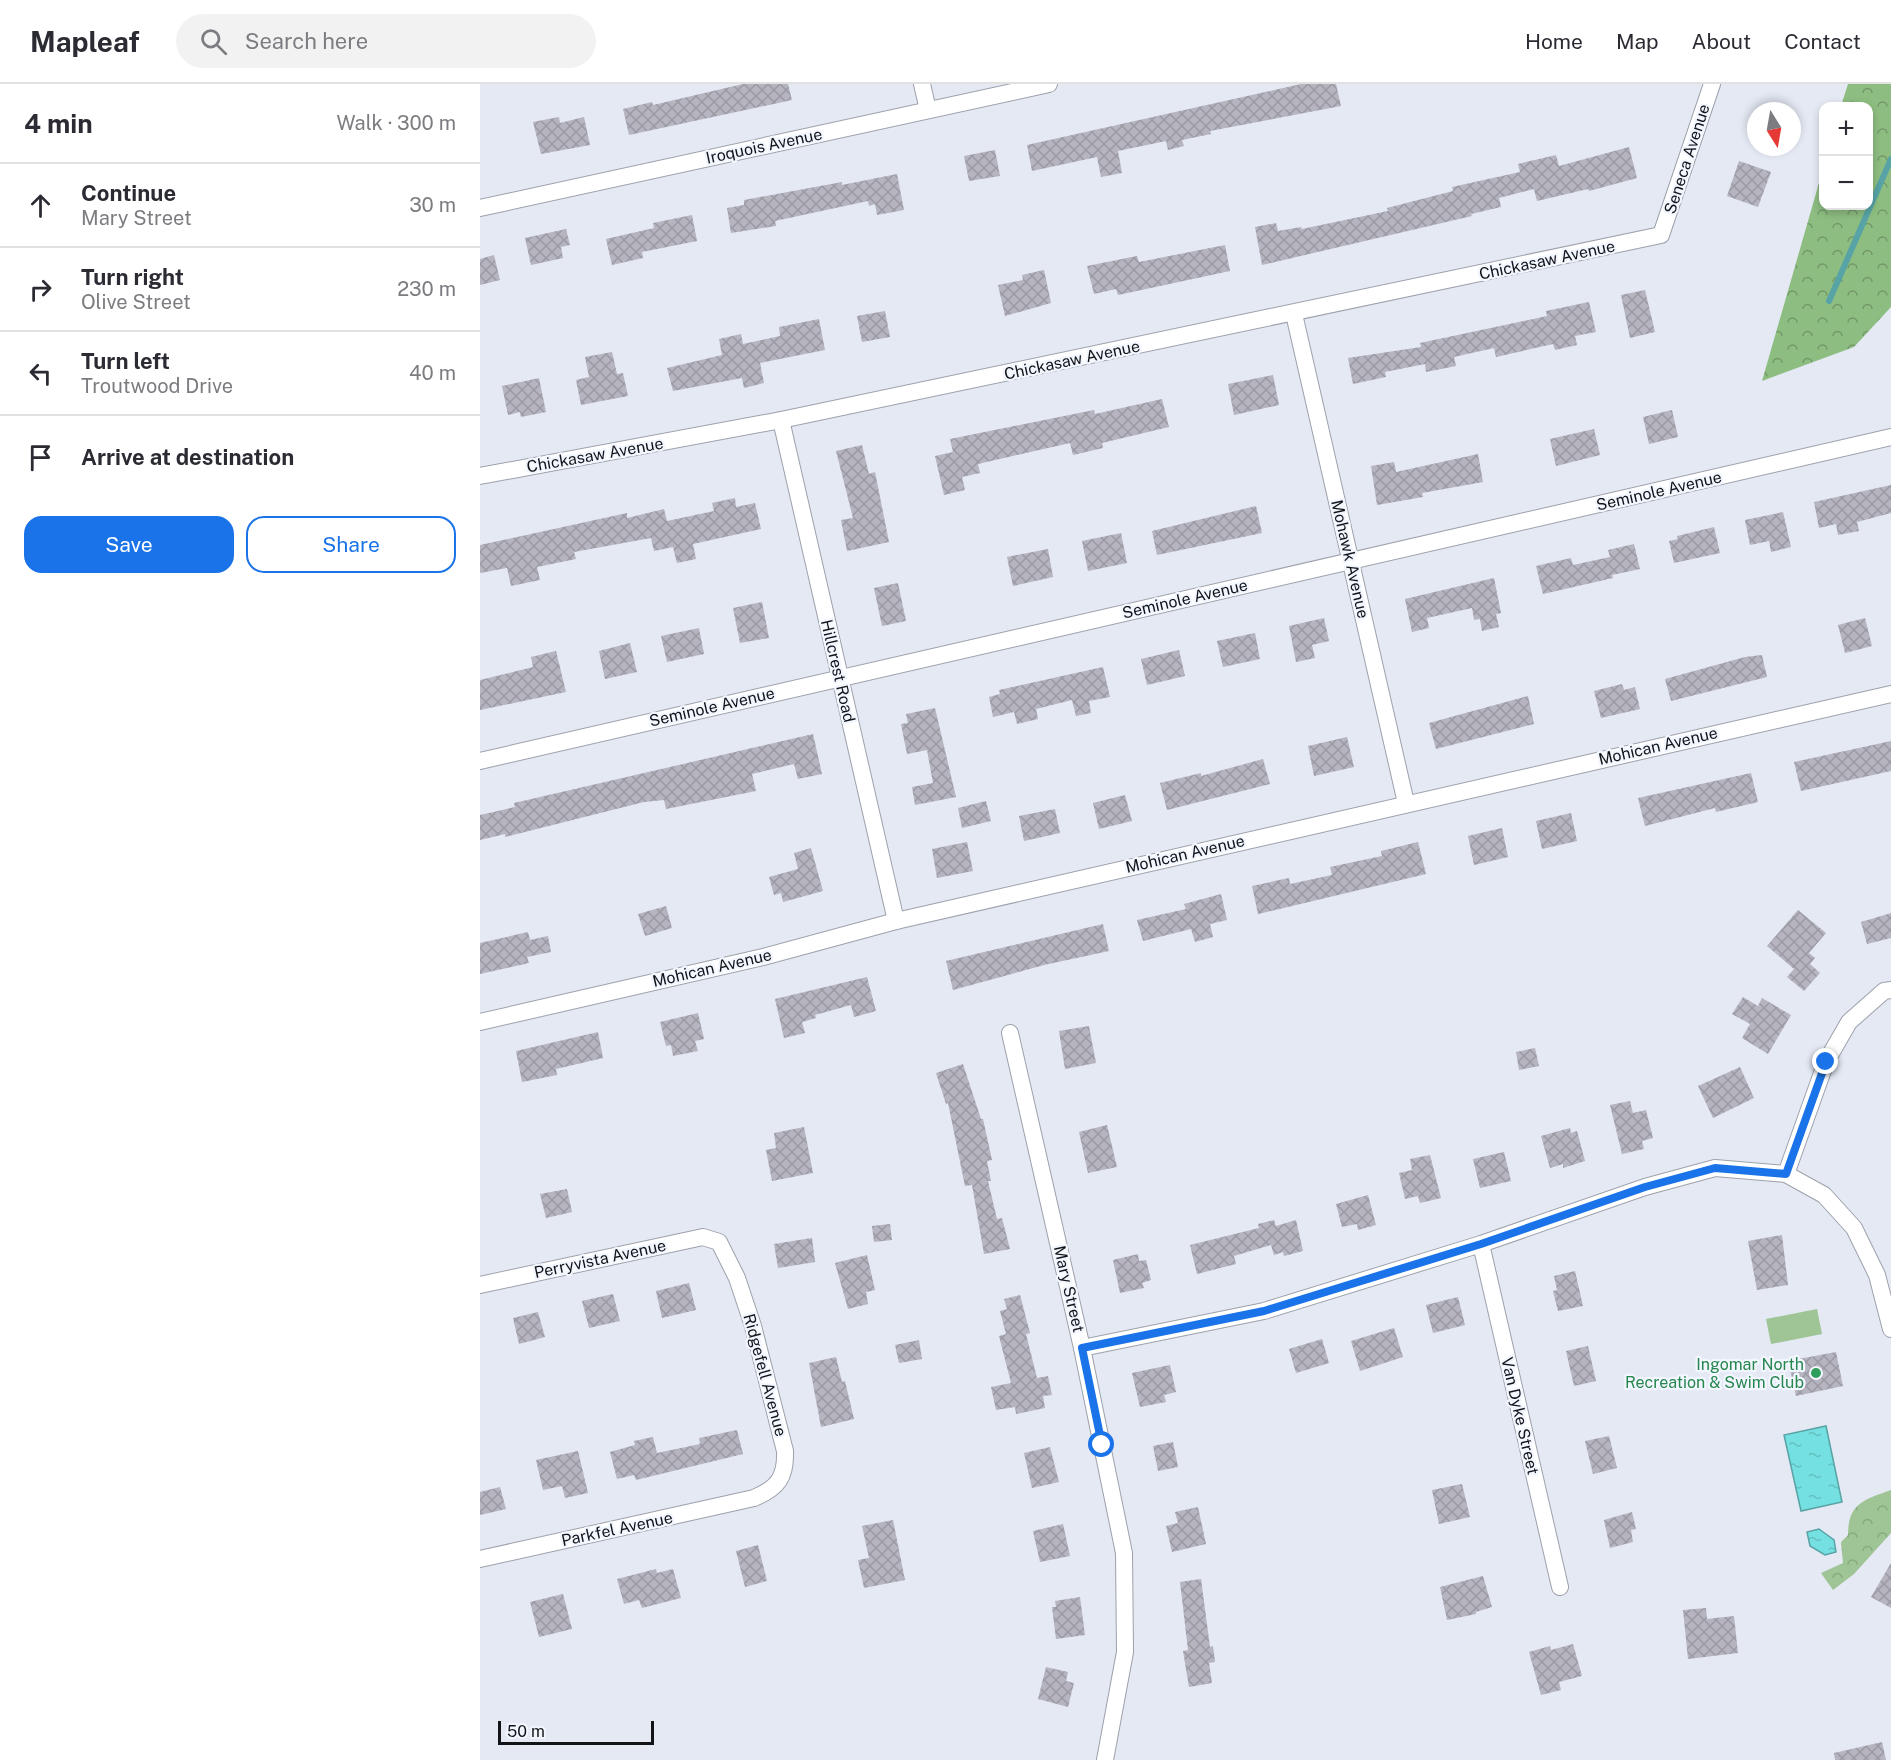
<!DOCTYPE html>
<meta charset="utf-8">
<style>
body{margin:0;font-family:"Public Sans",sans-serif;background:#f2f2f3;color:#2b2b33}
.controls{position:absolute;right:18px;top:18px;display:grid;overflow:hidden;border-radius:12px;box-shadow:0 3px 9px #0003}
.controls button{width:54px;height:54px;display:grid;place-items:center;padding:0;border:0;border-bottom:2px solid #e1e1e2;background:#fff;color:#2b2b33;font:30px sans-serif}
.compass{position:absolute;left:1267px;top:18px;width:54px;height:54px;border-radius:50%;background:#fff;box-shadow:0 3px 9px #0003;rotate:169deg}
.scale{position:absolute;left:18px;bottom:15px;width:156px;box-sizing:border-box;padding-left:6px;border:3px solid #131418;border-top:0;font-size:16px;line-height:21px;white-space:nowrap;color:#131418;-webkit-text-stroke:4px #f2f6ff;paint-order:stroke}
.stop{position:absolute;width:18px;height:18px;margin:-14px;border:4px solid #1a73e8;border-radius:50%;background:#fff}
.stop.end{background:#1a73e8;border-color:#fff;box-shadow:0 2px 6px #0008}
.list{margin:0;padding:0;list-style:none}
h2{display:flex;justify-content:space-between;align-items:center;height:78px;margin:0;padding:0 24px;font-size:26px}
h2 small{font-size:20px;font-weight:400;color:#7c7c81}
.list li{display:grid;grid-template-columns:39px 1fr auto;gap:18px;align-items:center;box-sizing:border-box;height:84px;padding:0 24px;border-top:2px solid #e1e1e2}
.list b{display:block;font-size:22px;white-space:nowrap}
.list p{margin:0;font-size:20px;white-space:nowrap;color:#7c7c81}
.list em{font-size:20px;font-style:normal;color:#7c7c81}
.actions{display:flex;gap:12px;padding:18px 24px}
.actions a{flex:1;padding:14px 0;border:2px solid #1a73e8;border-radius:18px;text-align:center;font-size:21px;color:#1a73e8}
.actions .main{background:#1a73e8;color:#fff}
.icon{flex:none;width:33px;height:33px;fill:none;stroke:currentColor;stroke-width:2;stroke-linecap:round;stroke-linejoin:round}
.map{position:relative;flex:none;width:1411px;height:1676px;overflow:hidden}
header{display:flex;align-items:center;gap:36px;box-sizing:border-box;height:84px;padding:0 30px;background:#fff;border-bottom:2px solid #e1e1e2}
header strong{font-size:28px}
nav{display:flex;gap:33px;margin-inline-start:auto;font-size:21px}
.search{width:420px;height:54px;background:#f2f2f3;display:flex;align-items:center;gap:15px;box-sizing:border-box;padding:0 21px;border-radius:33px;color:#7c7c81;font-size:22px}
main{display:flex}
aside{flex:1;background:#fff}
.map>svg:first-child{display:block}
.green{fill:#9fc495}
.forest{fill:url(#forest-crowns)}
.park{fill:url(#park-crowns)}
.water{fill:url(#water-ripples);stroke:#58a3a5;stroke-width:1.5}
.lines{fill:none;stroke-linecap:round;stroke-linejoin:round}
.stream{stroke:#58a3a5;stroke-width:6}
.building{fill:url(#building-cross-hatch)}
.minor-casing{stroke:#9ca1ab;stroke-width:18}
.minor{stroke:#fff;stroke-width:16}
.route{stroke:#1a73e8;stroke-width:8}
.leisure-dot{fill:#2e9e5b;stroke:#f2f6ff;stroke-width:2}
.labels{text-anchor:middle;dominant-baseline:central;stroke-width:4.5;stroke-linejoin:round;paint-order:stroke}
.street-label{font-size:16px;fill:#131418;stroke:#f2f6ff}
.leisure-label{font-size:16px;fill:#27864d;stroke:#f2f6ff;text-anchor:end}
</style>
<header>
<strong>Mapleaf</strong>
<div class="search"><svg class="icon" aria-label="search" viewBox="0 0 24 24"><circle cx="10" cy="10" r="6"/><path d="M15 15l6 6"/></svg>Search here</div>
<nav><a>Home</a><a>Map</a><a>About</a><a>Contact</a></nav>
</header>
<main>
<aside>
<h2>4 min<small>Walk · 300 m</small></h2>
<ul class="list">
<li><svg class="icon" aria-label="ahead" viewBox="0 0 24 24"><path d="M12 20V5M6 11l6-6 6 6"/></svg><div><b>Continue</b><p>Mary Street</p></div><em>30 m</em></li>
<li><svg class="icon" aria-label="right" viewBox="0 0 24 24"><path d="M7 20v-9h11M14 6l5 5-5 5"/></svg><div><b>Turn right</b><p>Olive Street</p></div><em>230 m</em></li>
<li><svg class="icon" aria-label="left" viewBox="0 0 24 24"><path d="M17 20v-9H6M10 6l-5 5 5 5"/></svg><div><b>Turn left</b><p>Troutwood Drive</p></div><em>40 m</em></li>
<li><svg class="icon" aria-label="arrive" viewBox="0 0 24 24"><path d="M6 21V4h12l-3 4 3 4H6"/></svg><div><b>Arrive at destination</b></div></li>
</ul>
<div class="actions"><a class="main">Save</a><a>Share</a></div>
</aside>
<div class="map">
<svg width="1411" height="1676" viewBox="0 0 1411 1676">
<defs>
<pattern id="forest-crowns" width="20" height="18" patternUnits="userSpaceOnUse" patternTransform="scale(1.5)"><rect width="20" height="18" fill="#8dbd80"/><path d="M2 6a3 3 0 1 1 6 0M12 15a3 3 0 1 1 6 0" fill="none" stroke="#729868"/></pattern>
<pattern id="park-crowns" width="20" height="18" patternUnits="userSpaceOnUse" patternTransform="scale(1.5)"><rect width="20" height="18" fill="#9fc495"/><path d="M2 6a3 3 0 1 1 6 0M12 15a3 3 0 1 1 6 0" fill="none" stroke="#88a880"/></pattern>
<pattern id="water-ripples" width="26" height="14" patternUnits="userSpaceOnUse" patternTransform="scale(1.5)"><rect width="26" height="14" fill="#75e0e1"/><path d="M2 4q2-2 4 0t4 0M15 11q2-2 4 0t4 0" fill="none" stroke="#64bfc0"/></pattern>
<pattern id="building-cross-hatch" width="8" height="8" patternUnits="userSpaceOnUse" patternTransform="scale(1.5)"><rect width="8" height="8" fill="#b5b4bf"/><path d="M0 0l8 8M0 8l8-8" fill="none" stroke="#9b9aa3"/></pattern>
</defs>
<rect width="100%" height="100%" fill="#e4e9f4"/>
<polygon class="green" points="1337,1225 1342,1250 1291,1260 1286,1235"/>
<polygon class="forest" points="1368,0 1411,0 1411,223 1374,263 1282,297 1343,85 1344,122 1388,122 1388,22 1361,22"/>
<path class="park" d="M1411,1406V1449L1374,1490L1353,1506L1341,1489L1363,1479L1361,1458L1368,1451C1368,1419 1384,1416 1411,1406Z"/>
<g class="water">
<polygon points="1346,1342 1362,1418 1321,1427 1304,1351"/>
<polygon points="1339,1445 1354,1456 1356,1468 1345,1471 1330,1462 1327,1448"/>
</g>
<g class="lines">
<polyline class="stream" points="1349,217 1411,75"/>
</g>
<g class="building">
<polygon points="263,0 308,0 312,16 149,51 143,25 172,18 173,21"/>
<polygon points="821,0 856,0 861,22 730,47 731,50 702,56 704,62 688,66 686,57 638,67 642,89 621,93 617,73 552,87 547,61"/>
<polygon points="79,33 80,39 104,33 110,61 61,70 53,38"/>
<polygon points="1149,63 1157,94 1109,107 1108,105 1057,117 1054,105 1019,114 1021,123 991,130 992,132 782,181 775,143 796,139 798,147 821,143 822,145 908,127 907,124 973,107 972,103 1040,88 1038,80 1076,71 1079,82"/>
<polygon points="515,66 520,92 489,97 484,72"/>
<polygon points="1259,77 1291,88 1278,123 1247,112"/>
<polygon points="417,90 424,126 397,131 395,120 389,122 388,117 295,137 296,142 251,149 247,124 264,121 264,116 362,98 362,101"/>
<polygon points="212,131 217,157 162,168 163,174 132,181 126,155 174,144 173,139"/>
<polygon points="86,145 90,161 81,163 83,174 51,181 45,154"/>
<polygon points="745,161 750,187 638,211 636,205 614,210 607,182 657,172 659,178"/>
<polygon points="14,171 20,196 0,201 0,175"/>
<polygon points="564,186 571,219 525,232 518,201 543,196 542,191"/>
<polygon points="1165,206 1175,248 1150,254 1141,211"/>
<polygon points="1109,218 1116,248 1095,252 1097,261 1075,266 1073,260 1016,273 1014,264 974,273 976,282 946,288 945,280 905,288 906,293 873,300 868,274 941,263 940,259 1067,232 1066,227"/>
<polygon points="405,227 410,253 382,258 377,232"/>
<polygon points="339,235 345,266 280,279 284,299 264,304 262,294 193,307 187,284 242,271 239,255 261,250 263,260 300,252 299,243"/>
<polygon points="132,268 137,290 143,289 148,312 101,321 96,296 109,293 105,273"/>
<polygon points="793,291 799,321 754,331 748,300"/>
<polygon points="59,294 66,328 41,333 40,328 28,331 22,302"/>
<polygon points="682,315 689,343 622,359 623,364 593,371 590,359 498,380 500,389 482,393 485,406 464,411 455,372 473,368 470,355 614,326 615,330"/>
<polygon points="1192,326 1198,353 1169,360 1163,333"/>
<polygon points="1114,345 1120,371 1076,382 1070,355"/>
<polygon points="382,361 389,390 395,388 409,458 367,467 361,436 373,434 356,367"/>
<polygon points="998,370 1003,398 942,409 943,413 897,421 891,382 914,378 916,388"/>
<polygon points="1411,401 1411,429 1377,438 1379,447 1358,451 1356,440 1339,444 1334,418"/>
<polygon points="255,414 256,423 275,419 281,445 213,460 216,475 197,479 193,463 174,467 171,454 94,468 96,475 57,483 60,496 31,502 27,484 0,489 0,461 147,429 147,434 184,425 187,437 234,427 232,419"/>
<polygon points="776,422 782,449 677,471 672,447"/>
<polygon points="1303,428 1311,463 1291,468 1289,457 1270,461 1265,436"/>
<polygon points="1234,443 1240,469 1194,479 1189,457 1198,455 1197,452"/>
<polygon points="641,449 647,479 608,487 602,457"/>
<polygon points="1154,460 1160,485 1132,491 1133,494 1063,510 1056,482 1091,474 1093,481 1130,473 1128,466"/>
<polygon points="568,465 573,493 533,502 527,473"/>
<polygon points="1014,494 1021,529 1016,530 1019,543 1002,547 1000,535 994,536 992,524 947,534 949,544 932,548 925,515"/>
<polygon points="418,499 426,537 402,542 394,504"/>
<polygon points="282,518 289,554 260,559 253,524"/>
<polygon points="844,534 849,557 832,561 835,574 816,578 809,542"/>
<polygon points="1385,534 1392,562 1365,569 1358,541"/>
<polygon points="219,544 224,570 187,578 181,552"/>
<polygon points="775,549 780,575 743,583 737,557"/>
<polygon points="150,559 157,588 125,595 119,567"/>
<polygon points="699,566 705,592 667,601 661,575"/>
<polygon points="76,567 86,608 0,626 0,596 53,583 51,573"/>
<polygon points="1282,571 1287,593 1191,617 1185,595 1265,573"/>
<polygon points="623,583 630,613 609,617 611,629 596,632 592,616 556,625 558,635 537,640 534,628 513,633 509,613 520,610 519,606"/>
<polygon points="1142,600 1144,606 1155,603 1160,625 1121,634 1114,607"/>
<polygon points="1048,612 1054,640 956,665 949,639"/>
<polygon points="455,624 476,713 435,721 432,703 453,699 447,666 427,670 421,640 428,639 426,630"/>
<polygon points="333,650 342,690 318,695 314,680 272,690 276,707 186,725 184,716 164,718 25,753 25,750 0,756 0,731 35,723 34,719"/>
<polygon points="867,653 874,683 834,692 828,662"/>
<polygon points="1411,657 1411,687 1321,707 1314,678"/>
<polygon points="783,675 790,700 687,726 680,699 721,689 721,692"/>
<polygon points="1271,689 1278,718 1236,728 1235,724 1165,742 1158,714"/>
<polygon points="645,711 652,737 619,745 613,719"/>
<polygon points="506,717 511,737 482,744 478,724"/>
<polygon points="575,725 580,749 544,757 539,732"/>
<polygon points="1091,729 1097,757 1062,765 1056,737"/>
<polygon points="1022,744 1028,773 994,781 988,752"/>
<polygon points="487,758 493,787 457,794 452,765"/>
<polygon points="938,758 946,790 778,830 772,802 809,794 810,800 852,791 850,783 902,772 901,767"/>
<polygon points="331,764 343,807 303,818 301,809 294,811 289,793 318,785 314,769"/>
<polygon points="741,810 747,836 730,840 733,853 715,858 711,845 663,857 657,836 706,825 704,820"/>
<polygon points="186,822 192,844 165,852 158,830"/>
<polygon points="1318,826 1346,849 1329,869 1335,874 1330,880 1340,889 1324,907 1307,893 1314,885 1287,862"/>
<polygon points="1411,829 1411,854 1387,860 1381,838"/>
<polygon points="623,840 629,867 564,881 473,906 466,877"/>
<polygon points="48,848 50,856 68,852 71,868 47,873 49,879 0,890 0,859"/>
<polygon points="387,893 396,927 374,933 371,921 335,931 336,934 322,938 325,949 304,954 295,915"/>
<polygon points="1263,913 1278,922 1282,914 1311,931 1288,970 1262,954 1270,940 1252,930"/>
<polygon points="218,929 224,955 215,957 218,967 193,972 191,961 186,962 180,938"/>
<polygon points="609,942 616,979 585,985 579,947"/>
<polygon points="118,948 123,974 76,985 77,991 42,998 36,967"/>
<polygon points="1055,964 1059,982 1039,986 1036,968"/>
<polygon points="483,980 501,1035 503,1035 512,1076 507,1077 511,1097 508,1097 517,1135 522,1134 530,1165 504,1170 492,1101 485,1102 468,1019 466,1020 456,989"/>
<polygon points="1260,983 1274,1014 1233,1034 1218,1002"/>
<polygon points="1150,1017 1153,1029 1166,1026 1173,1054 1162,1057 1164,1065 1142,1070 1130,1021"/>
<polygon points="627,1041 637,1083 608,1089 599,1048"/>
<polygon points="324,1043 333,1089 292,1097 286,1066 296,1064 294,1049"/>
<polygon points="1090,1044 1091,1049 1097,1047 1105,1077 1083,1084 1083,1080 1070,1084 1061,1052"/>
<polygon points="1024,1068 1031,1097 1000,1104 993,1075"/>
<polygon points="950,1071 961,1114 940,1119 938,1112 925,1115 919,1089 932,1086 930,1075"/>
<polygon points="87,1105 92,1128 66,1134 60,1110"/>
<polygon points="888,1111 896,1141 878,1146 877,1140 862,1143 856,1120"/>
<polygon points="794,1136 796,1142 816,1136 823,1167 804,1172 803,1168 794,1171 791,1161 754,1172 756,1180 717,1190 710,1161 779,1144 778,1140"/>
<polygon points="410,1140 412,1156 394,1158 392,1142"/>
<polygon points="1302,1151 1308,1201 1277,1206 1268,1157"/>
<polygon points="332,1154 335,1178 298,1184 294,1160"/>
<polygon points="658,1170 659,1177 666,1176 671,1196 662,1199 664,1204 640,1209 633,1176"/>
<polygon points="387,1171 395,1206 386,1208 388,1220 368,1225 355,1179"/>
<polygon points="1095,1187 1103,1222 1078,1227 1073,1207 1077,1206 1074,1192"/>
<polygon points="209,1199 216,1226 182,1234 176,1207"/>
<polygon points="133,1210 140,1237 109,1244 102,1217"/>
<polygon points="540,1211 550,1249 546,1250 557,1294 568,1292 572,1311 563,1312 565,1324 536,1330 535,1323 516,1326 511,1303 531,1299 519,1252 526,1250 520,1227 527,1225 524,1215"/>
<polygon points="978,1213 985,1241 953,1249 946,1221"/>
<polygon points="58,1228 65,1253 39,1260 33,1234"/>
<polygon points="914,1244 923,1273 880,1287 871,1257"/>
<polygon points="842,1255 849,1279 816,1289 809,1265"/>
<polygon points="439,1256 442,1275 419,1279 415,1261"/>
<polygon points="1108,1262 1116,1297 1094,1302 1086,1267"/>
<polygon points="1356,1268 1363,1302 1316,1312 1308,1277"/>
<polygon points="356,1273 362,1298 365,1297 374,1335 341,1343 329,1279"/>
<polygon points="690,1281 696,1308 684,1311 686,1318 660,1323 652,1289"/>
<polygon points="257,1346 263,1370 156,1396 154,1391 137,1395 130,1368 155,1361 154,1357 173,1353 177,1369 220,1360 219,1354"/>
<polygon points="1129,1352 1137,1384 1113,1390 1105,1357"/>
<polygon points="693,1358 698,1383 678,1387 673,1362"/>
<polygon points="570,1363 579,1398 552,1404 544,1369"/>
<polygon points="98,1367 108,1409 85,1414 82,1402 63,1406 56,1376"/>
<polygon points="982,1400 990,1433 959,1440 952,1406"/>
<polygon points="20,1403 26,1425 0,1431 0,1408"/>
<polygon points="718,1423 726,1460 692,1468 686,1442 698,1439 695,1428"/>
<polygon points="1152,1428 1156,1445 1151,1446 1153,1458 1130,1464 1124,1436"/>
<polygon points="413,1436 425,1496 384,1504 378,1476 389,1474 382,1442"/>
<polygon points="583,1440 590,1472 560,1478 553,1447"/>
<polygon points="278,1461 287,1497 265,1503 256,1467"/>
<polygon points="1411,1479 1411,1524 1391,1513"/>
<polygon points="176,1485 177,1489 193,1485 201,1514 162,1524 159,1516 144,1520 137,1495"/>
<polygon points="1003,1492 1012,1523 996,1528 996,1530 967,1536 960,1503"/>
<polygon points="721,1495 730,1563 733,1562 735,1578 729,1579 732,1599 709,1603 703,1567 708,1566 700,1498"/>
<polygon points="83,1510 92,1545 59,1553 50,1518"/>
<polygon points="600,1513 605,1551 576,1555 572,1523 576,1523 575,1517"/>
<polygon points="1226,1524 1227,1535 1254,1532 1258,1569 1208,1575 1203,1526"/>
<polygon points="1093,1560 1102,1592 1079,1598 1081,1606 1061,1611 1049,1568 1070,1562 1071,1566"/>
<polygon points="566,1583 588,1588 586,1597 594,1599 588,1623 558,1615"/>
<polygon points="1402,1658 1406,1676 1355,1676 1354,1669"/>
</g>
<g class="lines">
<g class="minor-casing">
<g id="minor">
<polyline points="442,0 448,26"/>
<polyline points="0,124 569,0"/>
<polyline points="814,230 926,719"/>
<polyline points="301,336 416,837"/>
<polyline points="0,392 301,336 1181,151 1232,0"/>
<polyline points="0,677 1411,353"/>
<polyline points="0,938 283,873 416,837 1411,610"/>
<polyline points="530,949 602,1264 644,1469 645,1568 625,1676"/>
<polyline points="1306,1090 1346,978 1369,938 1404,907 1411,906"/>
<polyline points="1001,1160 1080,1503"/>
<path d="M0,1201L223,1153L239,1158L257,1194L273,1242L305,1367C306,1393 298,1404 274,1414L0,1475"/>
<polyline points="602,1264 784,1227 1001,1160 1165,1103 1235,1084 1306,1090 1344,1111 1374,1144 1397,1191 1411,1245"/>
</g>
</g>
<use href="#minor" class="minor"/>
</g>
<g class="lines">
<polyline class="route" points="622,1361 602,1264 784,1227 1001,1160 1165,1103 1235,1084 1306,1090 1346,978"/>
</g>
<circle class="leisure-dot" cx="1336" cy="1289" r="6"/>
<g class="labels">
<g class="street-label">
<text transform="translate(284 62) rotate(-12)">Iroquois Avenue</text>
<text transform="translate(1207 75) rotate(-72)">Seneca Avenue</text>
<text transform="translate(1067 176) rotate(-12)">Chickasaw Avenue</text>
<text transform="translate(592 276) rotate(-12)">Chickasaw Avenue</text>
<text transform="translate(115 371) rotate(-10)">Chickasaw Avenue</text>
<text transform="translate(1179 407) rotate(-13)">Seminole Avenue</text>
<text transform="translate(870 475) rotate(77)">Mohawk Avenue</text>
<text transform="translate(705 515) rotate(-13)">Seminole Avenue</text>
<text transform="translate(358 587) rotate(77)">Hillcrest Road</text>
<text transform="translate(232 623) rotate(-13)">Seminole Avenue</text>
<text transform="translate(1178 662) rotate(-13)">Mohican Avenue</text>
<text transform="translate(705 770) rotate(-13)">Mohican Avenue</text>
<text transform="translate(232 884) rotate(-13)">Mohican Avenue</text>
<text transform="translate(120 1175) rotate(-12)">Perryvista Avenue</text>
<text transform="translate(589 1205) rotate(77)">Mary Street</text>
<text transform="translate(285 1291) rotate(75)">Ridgefell Avenue</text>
<text transform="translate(1040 1332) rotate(77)">Van Dyke Street</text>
<text transform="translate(137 1445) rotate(-12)">Parkfel Avenue</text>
</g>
<g class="leisure-label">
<text x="1324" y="1280">Ingomar North<tspan x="1324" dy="18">Recreation &amp; Swim Club</tspan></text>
</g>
</g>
</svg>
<div class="controls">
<button>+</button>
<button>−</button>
</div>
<svg class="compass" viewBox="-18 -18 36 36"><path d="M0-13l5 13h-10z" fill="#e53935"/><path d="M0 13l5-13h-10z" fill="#7c7c81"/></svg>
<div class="scale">50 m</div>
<div class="stop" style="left:622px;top:1361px"></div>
<div class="stop end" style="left:1346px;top:978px"></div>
</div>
</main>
